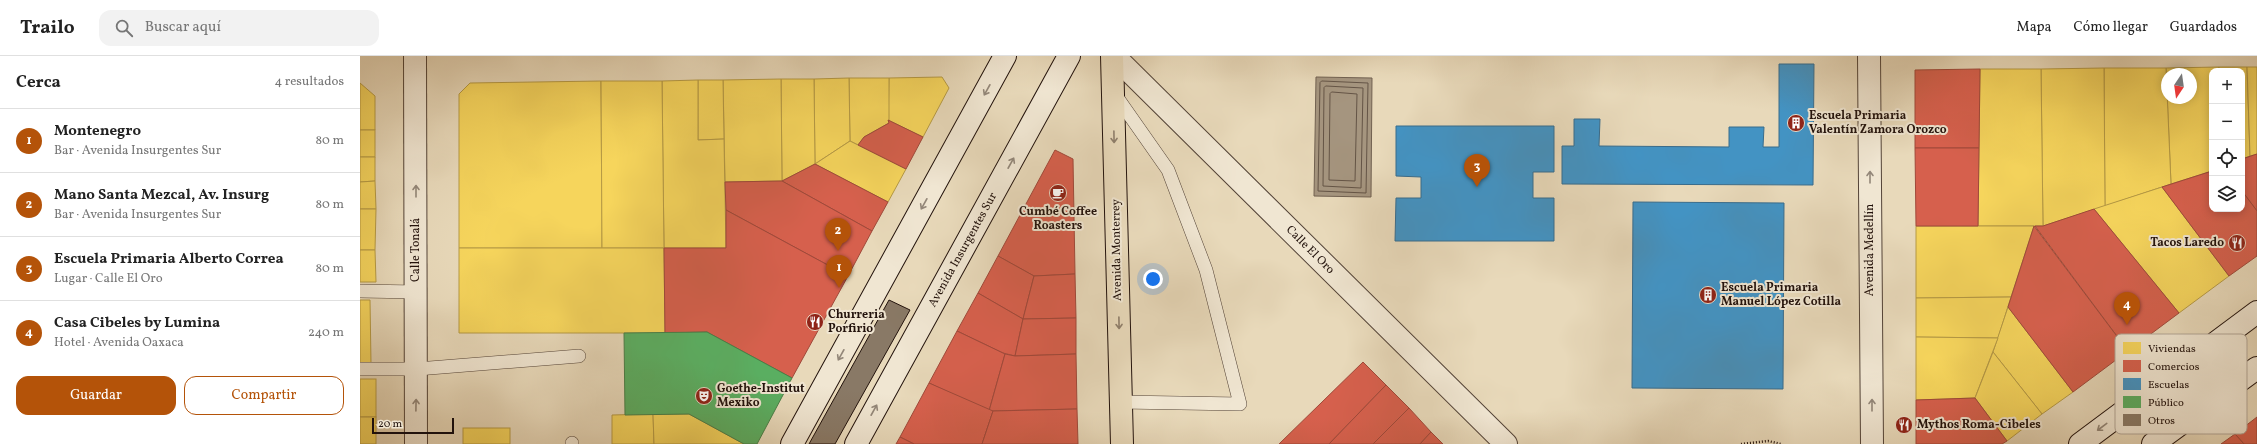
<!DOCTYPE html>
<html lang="es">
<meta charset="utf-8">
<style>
body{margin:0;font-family:Vollkorn,serif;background:#f2f2f2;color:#222}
.controls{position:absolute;right:12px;top:12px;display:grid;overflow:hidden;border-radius:8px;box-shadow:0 2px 10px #0003}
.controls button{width:36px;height:36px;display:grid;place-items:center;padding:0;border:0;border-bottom:1px solid #e0e0e0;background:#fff;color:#222;font:20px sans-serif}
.compass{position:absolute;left:1801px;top:12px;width:36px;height:36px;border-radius:50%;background:#fff;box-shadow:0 2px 10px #0003;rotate:193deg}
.scale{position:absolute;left:12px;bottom:10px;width:82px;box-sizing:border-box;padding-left:4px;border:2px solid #22120c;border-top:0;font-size:11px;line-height:14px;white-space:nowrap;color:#22120c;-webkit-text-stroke:3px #f0e6d2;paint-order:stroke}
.you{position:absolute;left:793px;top:223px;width:14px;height:14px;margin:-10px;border:3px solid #fff;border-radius:50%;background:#1a73e8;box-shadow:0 0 0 6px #1a73e833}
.badge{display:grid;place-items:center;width:26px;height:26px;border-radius:50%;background:#b45309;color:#fff;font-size:13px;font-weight:700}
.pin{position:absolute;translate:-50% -33px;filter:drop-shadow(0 1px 2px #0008)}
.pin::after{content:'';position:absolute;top:21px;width:14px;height:12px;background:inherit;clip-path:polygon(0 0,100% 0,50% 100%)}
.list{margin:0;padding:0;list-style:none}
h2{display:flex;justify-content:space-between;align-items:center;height:52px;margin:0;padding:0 16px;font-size:17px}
h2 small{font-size:13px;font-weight:400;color:#767676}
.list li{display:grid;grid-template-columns:26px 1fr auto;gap:12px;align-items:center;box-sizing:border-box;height:64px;padding:0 16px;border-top:1px solid #e0e0e0}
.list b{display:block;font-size:15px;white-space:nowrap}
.list p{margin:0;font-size:13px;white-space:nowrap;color:#767676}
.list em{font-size:13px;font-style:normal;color:#767676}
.actions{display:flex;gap:8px;padding:12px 16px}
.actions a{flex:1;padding:9px 0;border:1px solid #b45309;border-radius:12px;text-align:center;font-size:14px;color:#b45309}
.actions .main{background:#b45309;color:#fff}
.icon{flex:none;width:22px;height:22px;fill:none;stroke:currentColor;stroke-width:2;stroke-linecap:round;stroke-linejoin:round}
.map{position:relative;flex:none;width:1897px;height:388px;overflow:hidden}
header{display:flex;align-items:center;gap:24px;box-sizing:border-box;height:56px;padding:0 20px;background:#fff;border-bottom:1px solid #e0e0e0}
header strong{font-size:19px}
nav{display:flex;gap:22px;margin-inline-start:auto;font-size:14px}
.search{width:280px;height:36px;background:#f2f2f2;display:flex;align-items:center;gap:10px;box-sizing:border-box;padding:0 14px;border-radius:12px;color:#767676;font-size:15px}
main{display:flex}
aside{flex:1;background:#fff}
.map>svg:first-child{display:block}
.water{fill:#a5957f;stroke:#716151}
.homes{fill:#f6d55c;stroke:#b69a44;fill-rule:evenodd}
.shops{fill:#d6604d;stroke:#a0493a}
.schools{fill:#4393c3;stroke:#396c8c}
.public{fill:#5aae61;stroke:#497f48}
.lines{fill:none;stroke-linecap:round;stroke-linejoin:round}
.shore{stroke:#645446;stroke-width:1}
.building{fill:#897966;stroke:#22120c}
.service-casing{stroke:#544438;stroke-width:14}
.minor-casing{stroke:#544438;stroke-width:24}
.secondary-casing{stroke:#22120c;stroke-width:24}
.primary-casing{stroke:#22120c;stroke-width:24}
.path{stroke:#22120c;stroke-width:2.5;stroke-dasharray:1 2;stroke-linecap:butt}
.service{stroke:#f0e6d2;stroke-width:13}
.minor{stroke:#f0e6d2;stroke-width:22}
.secondary{stroke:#f0e6d2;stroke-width:22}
.primary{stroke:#e8d9ba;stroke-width:22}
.oneway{stroke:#938779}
.oneway2{stroke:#8f7f6c}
.labels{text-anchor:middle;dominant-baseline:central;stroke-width:4;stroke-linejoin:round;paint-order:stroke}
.poi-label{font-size:12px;font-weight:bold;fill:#22120c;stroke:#f0e6d2;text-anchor:start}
.street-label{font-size:12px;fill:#22120c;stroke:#f0e6d2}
.key{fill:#f0e6d2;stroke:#b2a697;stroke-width:1}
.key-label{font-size:11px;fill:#22120c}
</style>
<header>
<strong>Trailo</strong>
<div class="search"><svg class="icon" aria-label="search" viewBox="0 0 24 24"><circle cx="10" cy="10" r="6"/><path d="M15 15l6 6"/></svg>Buscar aquí</div>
<nav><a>Mapa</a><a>Cómo llegar</a><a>Guardados</a></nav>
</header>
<main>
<aside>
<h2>Cerca<small>4 resultados</small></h2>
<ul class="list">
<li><span class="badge">1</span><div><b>Montenegro</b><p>Bar · Avenida Insurgentes Sur</p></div><em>80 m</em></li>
<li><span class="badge">2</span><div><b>Mano Santa Mezcal, Av. Insurg</b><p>Bar · Avenida Insurgentes Sur</p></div><em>80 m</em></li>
<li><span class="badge">3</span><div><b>Escuela Primaria Alberto Correa</b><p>Lugar · Calle El Oro</p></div><em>80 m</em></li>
<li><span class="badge">4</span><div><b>Casa Cibeles by Lumina</b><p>Hotel · Avenida Oaxaca</p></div><em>240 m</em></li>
</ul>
<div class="actions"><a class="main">Guardar</a><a>Compartir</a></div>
</aside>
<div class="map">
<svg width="1897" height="388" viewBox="0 0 1897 388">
<rect width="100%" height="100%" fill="#e8d9ba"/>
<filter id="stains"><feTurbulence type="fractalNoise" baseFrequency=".005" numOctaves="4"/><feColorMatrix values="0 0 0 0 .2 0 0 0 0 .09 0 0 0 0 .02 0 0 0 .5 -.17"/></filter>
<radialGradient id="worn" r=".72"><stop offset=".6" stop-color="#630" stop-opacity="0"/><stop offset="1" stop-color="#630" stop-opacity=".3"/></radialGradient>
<polygon class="water" points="956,21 1012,22 1011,141 954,140"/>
<g class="homes">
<path d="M1859,11V15H1852V115L1811,128L1806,12ZM1807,18H1831V42H1807Z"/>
<polygon points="1859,11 1887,11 1890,100 1882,103 1882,15 1859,15"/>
<polygon points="1887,11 1897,11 1897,98 1890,100"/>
<polygon points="1744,12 1806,12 1811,128 1745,150"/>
<polygon points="1744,12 1745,150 1683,170 1681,13"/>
<polygon points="1620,13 1681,13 1683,170 1618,170"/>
<polygon points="582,21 589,32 563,81 528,64 529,22"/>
<polygon points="489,22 529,22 529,67 504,81 498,89 490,85"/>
<polygon points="489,22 490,85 455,108 454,23"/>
<polygon points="421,23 454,23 455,108 422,125"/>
<polygon points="421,23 422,125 365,126 363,24"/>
<polygon points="338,24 363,24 364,83 338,84"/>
<polygon points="338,24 338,84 364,83 366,192 304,192 302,25"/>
<polygon points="241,25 242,192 99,192 99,38 110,27"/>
<polygon points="241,25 302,25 304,192 242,192"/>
<polygon points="0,27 15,40 15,74 0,74"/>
<rect x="0" y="74" width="15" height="27"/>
<polygon points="490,85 546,113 528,146 455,108"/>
<polygon points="0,101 15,101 15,125 0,126"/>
<polygon points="15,125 16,153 0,153 0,126"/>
<polygon points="1802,131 1869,220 1819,257 1734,153"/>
<polygon points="0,153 16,153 15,194 0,194"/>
<polygon points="1556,170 1674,170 1651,241 1556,242"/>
<polygon points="99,192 304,192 305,277 99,277"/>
<polygon points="0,194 15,194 16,226 0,226"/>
<polygon points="1651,241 1638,282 1556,281 1556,242"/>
<polygon points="0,244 10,244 11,307 0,307"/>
<polygon points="1648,251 1713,336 1682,358 1633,296"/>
<polygon points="1556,281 1638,282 1615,342 1556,344"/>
<polygon points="1633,296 1682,358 1647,385 1615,342"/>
<rect x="0" y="323" width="16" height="38"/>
<polygon points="293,358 294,388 252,388 252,359"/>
<polygon points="293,358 329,358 384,388 294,388"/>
<rect x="0" y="361" width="16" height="27"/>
<rect x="103" y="372" width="47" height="16"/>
</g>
<g class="shops">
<polygon points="1620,13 1619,92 1555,92 1555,14"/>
<polygon points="528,64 563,81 546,113 498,89 504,81 529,67"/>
<polygon points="1555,92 1619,92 1618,170 1556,170"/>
<polygon points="695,94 713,103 715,218 674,220 638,200"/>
<polygon points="1897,98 1897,155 1882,135 1882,103"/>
<polygon points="455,108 528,146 512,175 422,125"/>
<polygon points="1852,115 1852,153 1882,153 1882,135 1897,155 1897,200 1869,220 1802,131"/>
<polygon points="422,125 512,175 488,220 366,154 365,126"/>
<polygon points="1734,153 1819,257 1768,295 1675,170 1683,170"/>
<polygon points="366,154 488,220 432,322 347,276 305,277 304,192 366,192"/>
<polygon points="1674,170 1768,295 1713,336 1648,251"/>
<polygon points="638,200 674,220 663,263 618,237"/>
<polygon points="715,218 716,262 663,263 674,220"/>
<polygon points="618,237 663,263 655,300 643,297 597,275"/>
<polygon points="716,262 716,298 655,300 663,263"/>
<polygon points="597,275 645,298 629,355 569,327"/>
<polygon points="645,298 655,300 716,298 717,353 629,355"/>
<polygon points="1003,306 1026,329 969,388 919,388"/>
<polygon points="569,327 633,355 622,388 554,388 540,381"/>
<polygon points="1026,329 1049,352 1013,388 969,388"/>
<polygon points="1615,342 1647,385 1642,388 1556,388 1556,344"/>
<polygon points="1049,352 1071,376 1060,388 1013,388"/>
<polygon points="717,353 718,388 622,388 633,355"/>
<polygon points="1897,361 1897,388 1884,388 1875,378"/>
<polygon points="1071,376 1083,388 1060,388"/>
<polygon points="1875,378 1884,388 1861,388"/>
<polygon points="540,381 554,388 536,388"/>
</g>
<g class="schools">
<polygon points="1419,8 1454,8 1453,129 1202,128 1202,90 1214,90 1214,63 1240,63 1239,90 1369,91 1369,71 1404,71 1403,91 1419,91"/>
<polygon points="1036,70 1194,70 1194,116 1173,116 1173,142 1194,142 1194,185 1035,185 1036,142 1061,142 1061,121 1036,120"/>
<polygon points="1273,146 1424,147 1423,333 1272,332"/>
</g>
<polygon class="public" points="347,276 432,322 397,388 384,388 329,358 265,359 264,277"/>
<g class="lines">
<g class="shore">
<polygon points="962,25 1008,27 1006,137 958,135 960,27"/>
<polygon points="966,30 1003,32 1001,132 963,130 964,32"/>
<polygon points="972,36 997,38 995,125 969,124 970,38"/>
</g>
</g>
<polygon class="building" points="529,244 550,254 475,388 449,388"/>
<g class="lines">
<g class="service-casing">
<g id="service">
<polyline points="754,37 808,114 846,214 880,348 761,346"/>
<polyline points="0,235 57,236"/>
<polyline points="0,313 57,313 219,300"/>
<polyline points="212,388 212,387"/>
</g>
</g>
<g class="minor-casing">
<g id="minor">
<polyline points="55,0 56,388"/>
<polyline points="754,0 1146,388"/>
<polyline points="1509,0 1512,388"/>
</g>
</g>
<g class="secondary-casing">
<g id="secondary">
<polyline points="432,388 645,0"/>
<polyline points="496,388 709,0"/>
<polyline points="1720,388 1897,256"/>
<polyline points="1793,388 1897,312"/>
</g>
</g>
<g class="primary-casing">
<polyline id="primary" points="752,0 762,388"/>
</g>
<polyline class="path" points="1381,388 1408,385 1421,388"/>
<use href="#service" class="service"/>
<use href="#minor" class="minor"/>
<use href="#secondary" class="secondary"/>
<use href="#primary" class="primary"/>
</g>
<defs><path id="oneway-shaft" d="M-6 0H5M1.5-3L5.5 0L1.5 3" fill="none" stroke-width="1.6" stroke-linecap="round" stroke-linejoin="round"/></defs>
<g class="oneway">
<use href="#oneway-shaft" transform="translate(627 34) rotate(119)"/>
<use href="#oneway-shaft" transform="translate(651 107) rotate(-61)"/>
<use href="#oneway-shaft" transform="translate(1510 121) rotate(-90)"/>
<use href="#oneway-shaft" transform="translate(56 135) rotate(-90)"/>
<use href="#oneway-shaft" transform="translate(564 148) rotate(119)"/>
<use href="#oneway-shaft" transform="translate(481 299) rotate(119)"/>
<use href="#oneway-shaft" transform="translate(56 349) rotate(-89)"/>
<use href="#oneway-shaft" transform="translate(1512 349) rotate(-90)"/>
<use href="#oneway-shaft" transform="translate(514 354) rotate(-61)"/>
<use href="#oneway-shaft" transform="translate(1742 371) rotate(143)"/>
</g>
<g class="oneway2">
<use href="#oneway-shaft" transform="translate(754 81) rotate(89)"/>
<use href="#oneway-shaft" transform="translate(759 267) rotate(89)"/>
</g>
<defs>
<g id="building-disc" transform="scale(0.9)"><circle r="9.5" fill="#8f2418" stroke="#f0e6d2"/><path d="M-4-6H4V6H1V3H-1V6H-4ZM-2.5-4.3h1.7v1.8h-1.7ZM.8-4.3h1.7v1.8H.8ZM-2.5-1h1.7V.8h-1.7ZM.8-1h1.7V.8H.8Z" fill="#fff"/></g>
<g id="cafe-disc" transform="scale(0.9)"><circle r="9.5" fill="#8f2418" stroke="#f0e6d2"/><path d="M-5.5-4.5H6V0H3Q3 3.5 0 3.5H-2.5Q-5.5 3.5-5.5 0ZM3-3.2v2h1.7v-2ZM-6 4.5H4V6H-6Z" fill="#fff"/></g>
<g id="restaurant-disc" transform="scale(0.9)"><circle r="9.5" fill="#8f2418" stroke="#f0e6d2"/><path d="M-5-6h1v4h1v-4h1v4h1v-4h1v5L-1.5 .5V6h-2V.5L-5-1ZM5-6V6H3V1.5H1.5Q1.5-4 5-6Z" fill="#fff"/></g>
<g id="theatre-disc" transform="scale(0.9)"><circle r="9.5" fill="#8f2418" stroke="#f0e6d2"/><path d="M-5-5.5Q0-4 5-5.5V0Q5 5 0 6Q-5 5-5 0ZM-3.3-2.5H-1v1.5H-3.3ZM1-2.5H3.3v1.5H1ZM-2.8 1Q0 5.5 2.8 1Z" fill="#fff"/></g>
</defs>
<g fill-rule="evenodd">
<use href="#building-disc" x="1436" y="67"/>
<use href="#cafe-disc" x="698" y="137"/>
<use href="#restaurant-disc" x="1877" y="187"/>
<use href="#building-disc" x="1348" y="239"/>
<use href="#restaurant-disc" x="455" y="266"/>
<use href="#theatre-disc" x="344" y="340"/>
<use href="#restaurant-disc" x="1544" y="369"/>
</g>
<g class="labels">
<g class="poi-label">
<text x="1449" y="60">Escuela Primaria<tspan x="1449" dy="14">Valentín Zamora Orozco</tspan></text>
<text x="698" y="156" text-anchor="middle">Cumbé Coffee<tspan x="698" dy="14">Roasters</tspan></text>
<text x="1864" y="187" text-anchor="end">Tacos Laredo</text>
<text x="1361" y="232">Escuela Primaria<tspan x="1361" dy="14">Manuel López Cotilla</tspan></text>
<text x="468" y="259">Churreria<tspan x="468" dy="14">Porfirio</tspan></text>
<text x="357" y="333">Goethe-Institut<tspan x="357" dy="14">Mexiko</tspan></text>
<text x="1557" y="369">Mythos Roma-Cibeles</text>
</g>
<g class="street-label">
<text transform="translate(56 194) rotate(-90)">Calle Tonalá</text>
<text transform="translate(603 194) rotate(-61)">Avenida Insurgentes Sur</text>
<text transform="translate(757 194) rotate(-91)">Avenida Monterrey</text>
<text transform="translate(950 194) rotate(45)">Calle El Oro</text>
<text transform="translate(1510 194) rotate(-90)">Avenida Medellín</text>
</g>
</g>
<rect x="1755" y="278" width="132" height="100" rx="6" class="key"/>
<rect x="1763" y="286" width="18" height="12" fill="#f6d55c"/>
<rect x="1763" y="304" width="18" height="12" fill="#d6604d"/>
<rect x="1763" y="322" width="18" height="12" fill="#4393c3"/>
<rect x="1763" y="340" width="18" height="12" fill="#5aae61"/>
<rect x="1763" y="358" width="18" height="12" fill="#897966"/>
<g class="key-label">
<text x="1788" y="296">Viviendas</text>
<text x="1788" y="314">Comercios</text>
<text x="1788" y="332">Escuelas</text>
<text x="1788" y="350">Público</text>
<text x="1788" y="368">Otros</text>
</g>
<rect width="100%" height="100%" filter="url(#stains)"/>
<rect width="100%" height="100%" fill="url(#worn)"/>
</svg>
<div class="controls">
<button>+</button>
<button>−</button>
<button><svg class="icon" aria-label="locate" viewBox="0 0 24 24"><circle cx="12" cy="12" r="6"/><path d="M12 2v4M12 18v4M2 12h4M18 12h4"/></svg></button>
<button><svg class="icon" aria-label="layers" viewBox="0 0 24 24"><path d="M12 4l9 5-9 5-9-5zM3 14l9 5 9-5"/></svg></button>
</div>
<svg class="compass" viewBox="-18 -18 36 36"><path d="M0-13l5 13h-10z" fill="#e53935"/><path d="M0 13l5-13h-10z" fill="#767676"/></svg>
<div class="scale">20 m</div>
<div class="you"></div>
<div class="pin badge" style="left:479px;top:232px">1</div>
<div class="pin badge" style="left:478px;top:195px">2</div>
<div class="pin badge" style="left:1117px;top:131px">3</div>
<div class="pin badge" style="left:1767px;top:269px">4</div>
</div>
</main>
